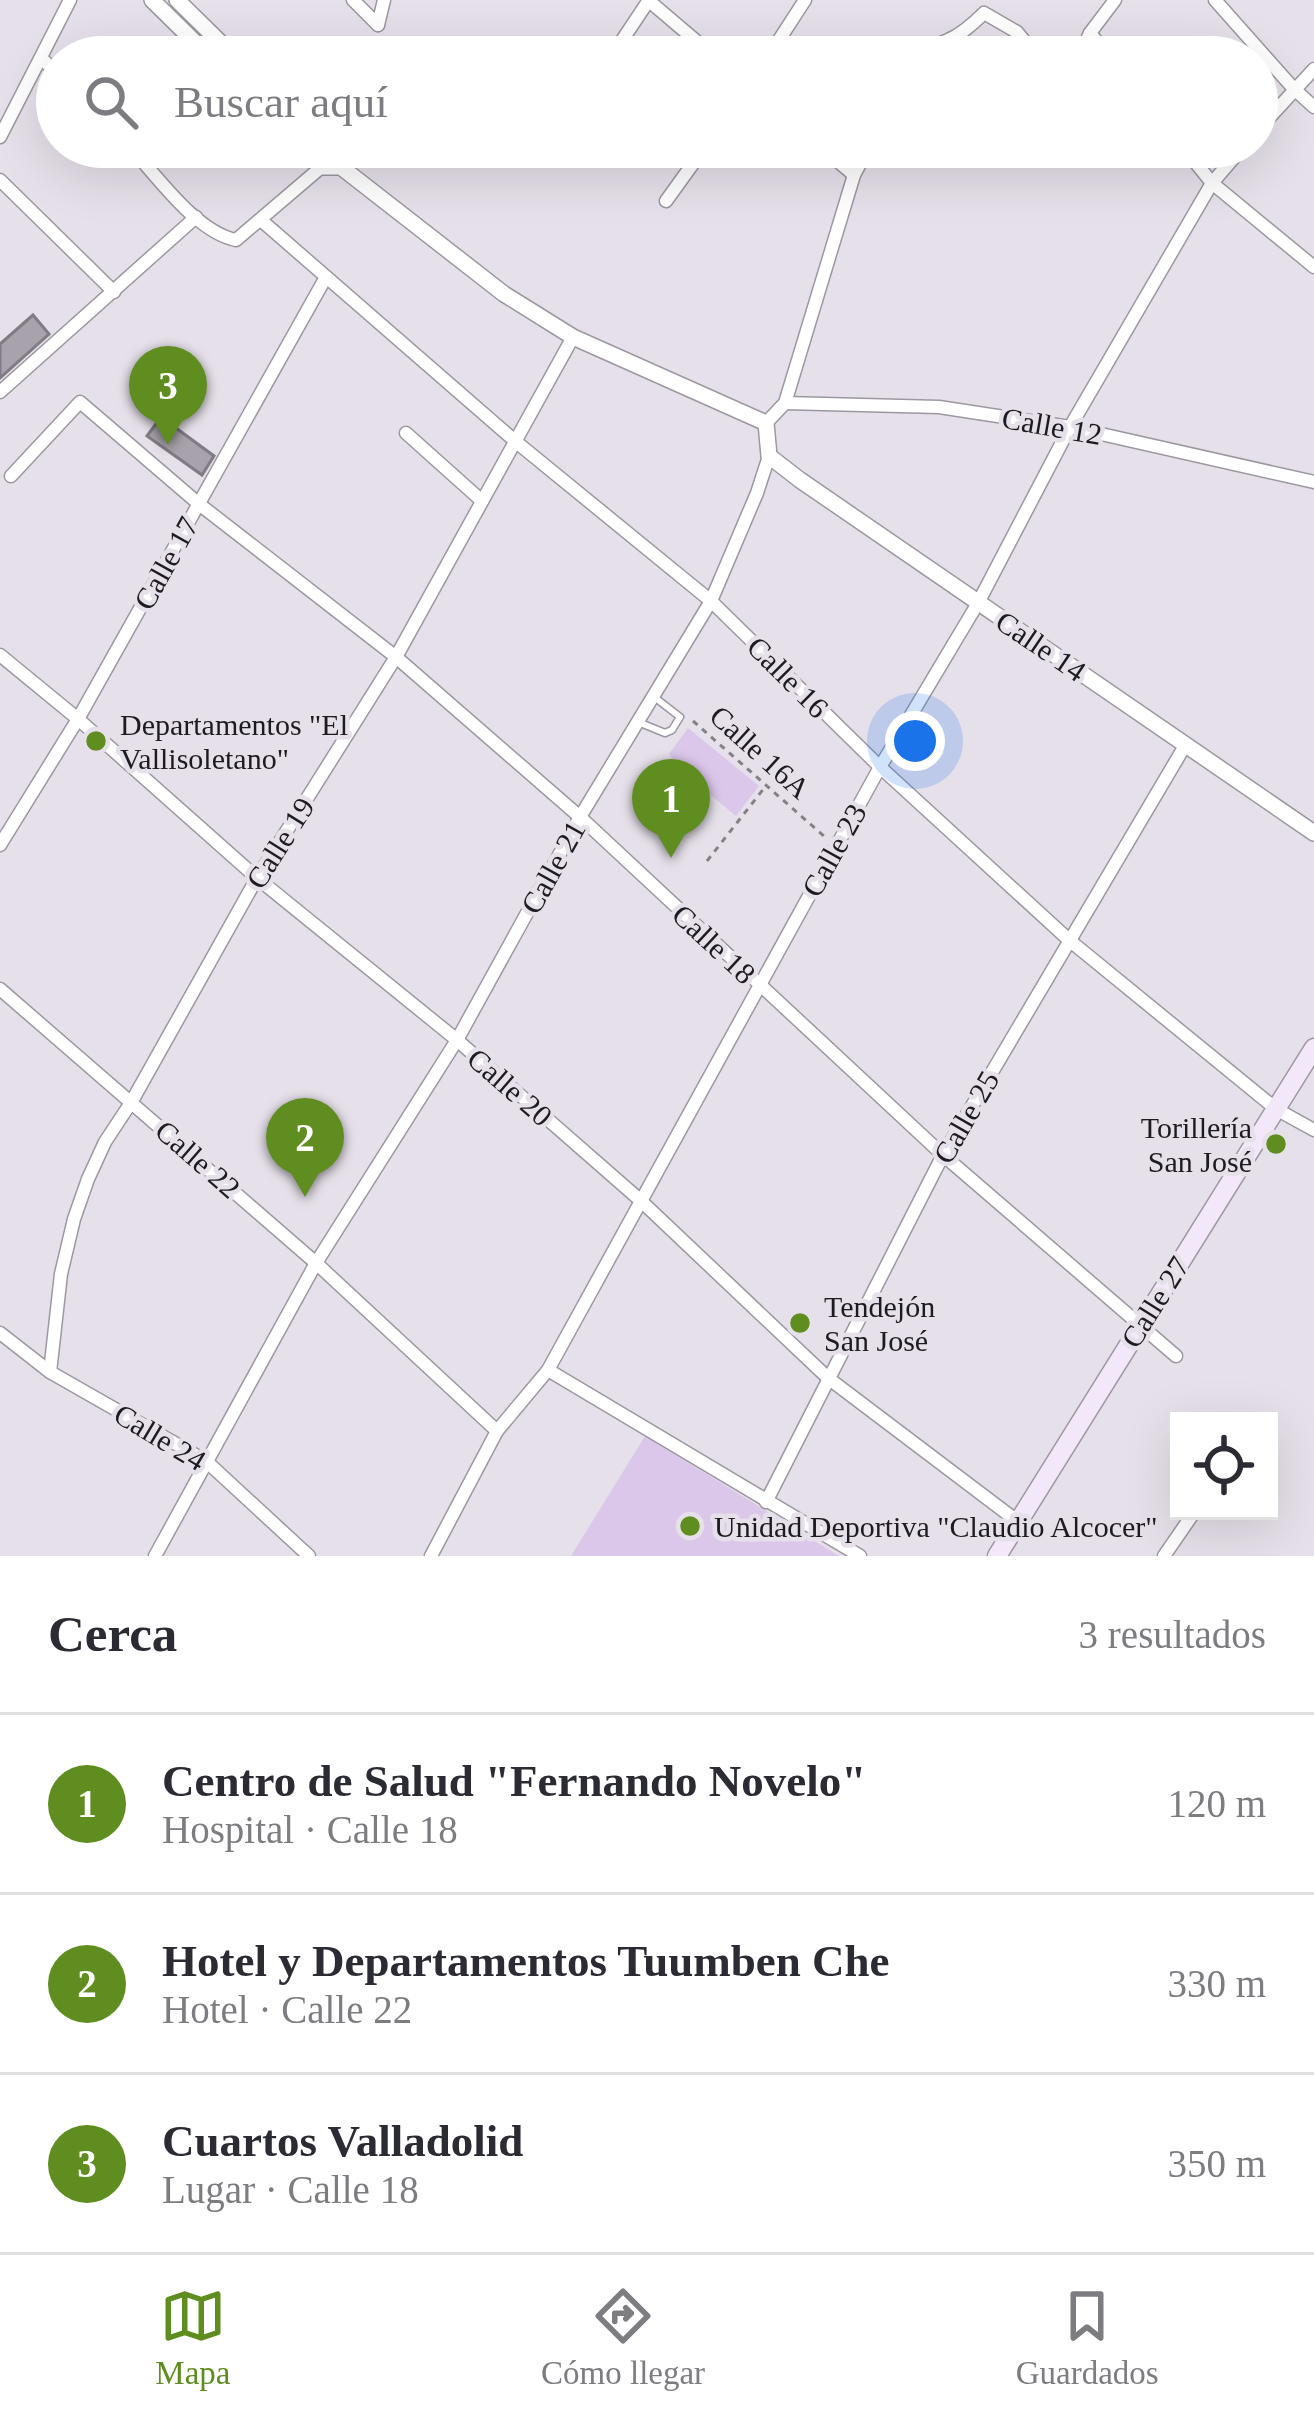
<!DOCTYPE html>
<html lang="es">
<meta charset="utf-8">
<style>
body{margin:0;font-family:"Times New Roman",serif;background:#f2f2f3;color:#2b2b33}
.controls{position:absolute;right:36px;bottom:36px;display:grid;overflow:hidden;border-radius:0px;box-shadow:0 12px 48px #0002}
.controls button{width:108px;height:108px;display:grid;place-items:center;padding:0;border:0;border-bottom:3px solid #e1e1e2;background:#fff;color:#2b2b33;font:60px sans-serif}
.you{position:absolute;left:915px;top:741px;width:42px;height:42px;margin:-30px;border:9px solid #fff;border-radius:50%;background:#1a73e8;box-shadow:0 0 0 18px #1a73e833}
.badge{display:grid;place-items:center;width:78px;height:78px;border-radius:50%;background:#5f8d1f;color:#fff;font-size:39px;font-weight:700}
.pin{position:absolute;translate:-50% -99px;filter:drop-shadow(0 3px 6px #0008)}
.pin::after{content:'';position:absolute;top:63px;width:42px;height:36px;background:inherit;clip-path:polygon(0 0,100% 0,50% 100%)}
.list{margin:0;padding:0;list-style:none}
h2{display:flex;justify-content:space-between;align-items:center;height:156px;margin:0;padding:0 48px;font-size:51px}
h2 small{font-size:39px;font-weight:400;color:#7c7c81}
.list li{display:grid;grid-template-columns:78px 1fr auto;gap:36px;align-items:center;box-sizing:border-box;height:180px;padding:0 48px;border-top:3px solid #e1e1e2}
.list b{display:block;font-size:45px;white-space:nowrap}
.list p{margin:0;font-size:39px;white-space:nowrap;color:#7c7c81}
.list em{font-size:39px;font-style:normal;color:#7c7c81}
.icon{flex:none;width:66px;height:66px;fill:none;stroke:currentColor;stroke-width:2;stroke-linecap:round;stroke-linejoin:round}
.map{position:relative;flex:none;width:1314px;height:1556px;overflow:hidden}
.search{position:absolute;background:#fff;box-shadow:0 12px 48px #0002;left:36px;right:36px;top:36px;height:132px;display:flex;align-items:center;gap:30px;box-sizing:border-box;padding:0 42px;border-radius:66px;color:#7c7c81;font-size:45px}
.sheet{height:696px;background:#fff}
nav{display:flex;justify-content:space-around;align-items:center;box-sizing:border-box;height:168px;border-top:3px solid #e1e1e2;background:#fff;font-size:33px;color:#7c7c81}
nav a{display:grid;justify-items:center;gap:6px}
nav .on{color:#5f8d1f}
.map>svg:first-child{display:block}
.green{fill:#dbc7ea}
.building{fill:#a7a2ab;stroke:#807b84;stroke-width:3}
.lines{fill:none;stroke-linecap:round;stroke-linejoin:round}
.service-casing{stroke:#9c97a0;stroke-width:9}
.minor-casing{stroke:#9c97a0;stroke-width:15}
.tertiary-casing{stroke:#9c97a0;stroke-width:18}
.secondary-casing{stroke:#9c97a0;stroke-width:21}
.path{stroke:#848087;stroke-width:3;stroke-dasharray:6 6;stroke-linecap:butt}
.service{stroke:#fff;stroke-width:6}
.minor{stroke:#fff;stroke-width:12}
.tertiary{stroke:#fff;stroke-width:15}
.secondary{stroke:#f3e8fa;stroke-width:18}
.poi-dot{fill:#5f8d1f;stroke:#e6e0ea;stroke-width:4.5}
.labels{text-anchor:middle;dominant-baseline:central;stroke-width:9;stroke-linejoin:round;paint-order:stroke}
.street-label{font-size:30px;fill:#1d1b1f;stroke:#e6e0ea}
.poi-label{font-size:30px;fill:#1d1b1f;stroke:#e6e0ea;text-anchor:start}
</style>
<div class="map">
<svg width="1314" height="1556" viewBox="0 0 1314 1556">
<rect width="100%" height="100%" fill="#e6e0ea"/>
<g class="green">
<polygon points="688,728 759,786 736,816 680,770 669,754"/>
<polygon points="645,1436 839,1556 571,1556"/>
</g>
<g class="building">
<polygon points="33,315 49,334 0,378 0,344"/>
<polygon points="161,417 214,456 202,475 147,436"/>
</g>
<g class="lines">
<g class="service-casing">
<polyline id="service" points="638,722 665,733 672,730 680,717 653,696"/>
</g>
<g class="minor-casing">
<g id="minor">
<polyline points="353,0 378,25"/>
<polyline points="648,0 715,57"/>
<polyline points="1215,0 1294,89 1314,107"/>
<polyline points="378,25 384,0"/>
<polyline points="1090,33 1110,57"/>
<polyline points="611,57 649,0"/>
<polyline points="768,57 805,0"/>
<path d="M920,57C928,46 935,46 948,40C962,34 973,24 984,13L1017,32L1037,57"/>
<polyline points="1079,57 1090,33 1115,0"/>
<polyline points="41,58 57,73"/>
<polyline points="1257,131 1314,69"/>
<polyline points="0,137 70,0"/>
<path d="M130,147C158,177 196,232 236,240L325,164"/>
<polyline points="821,147 854,175"/>
<polyline points="1183,147 1212,183 1314,267"/>
<polyline points="0,180 114,292"/>
<polyline points="666,201 705,147"/>
<polyline points="262,221 515,441 711,601 880,767 1069,940 1276,1109 1314,1130"/>
<polyline points="0,392 196,217"/>
<polyline points="785,403 939,407 1070,427 1314,482"/>
<polyline points="766,423 785,403 854,175 869,147"/>
<polyline points="406,433 482,501"/>
<polyline points="11,476 80,402 199,504 396,657 580,817 943,1155 1176,1356"/>
<polyline points="0,655 78,719 257,878 457,1040 640,1200 828,1378 1017,1521"/>
<polyline points="0,845 78,719 326,277"/>
<polyline points="0,989 316,1263 497,1431"/>
<polyline points="0,1333 50,1372 206,1461 309,1556"/>
<polyline points="548,1370 860,1556"/>
<polyline points="50,1372 61,1274 74,1219 88,1179 105,1142 132,1101 257,878 396,657 573,337"/>
<polyline points="766,1502 943,1155 1186,744"/>
<polyline points="155,1556 316,1263 457,1040 580,817 711,601 757,493 769,456"/>
<polyline points="431,1556 497,1431 548,1370 880,767 978,603 1070,427 1212,183 1243,147"/>
<polyline points="1164,1556 1195,1511"/>
</g>
</g>
<g class="tertiary-casing">
<g id="tertiary">
<polyline points="152,0 210,57"/>
<polyline points="177,0 235,57"/>
<polyline points="301,147 322,167 341,167"/>
<polyline points="326,147 341,167 504,294 573,337 766,423 769,456 800,480 1314,833"/>
</g>
</g>
<g class="secondary-casing">
<polyline id="secondary" points="997,1556 1314,1048"/>
</g>
<g class="path">
<polyline points="693,721 825,837"/>
<polyline points="707,861 765,787"/>
</g>
<use href="#service" class="service"/>
<use href="#minor" class="minor"/>
<use href="#tertiary" class="tertiary"/>
<use href="#secondary" class="secondary"/>
</g>
<g class="poi-dot">
<circle cx="96" cy="741" r="12"/>
<circle cx="1276" cy="1144" r="12"/>
<circle cx="800" cy="1323" r="12"/>
<circle cx="690" cy="1526" r="12"/>
</g>
<g class="labels">
<g class="street-label">
<text transform="translate(1052 426) rotate(10)">Calle 12</text>
<text transform="translate(166 563) rotate(-61)">Calle 17</text>
<text transform="translate(1041 646) rotate(34)">Calle 14</text>
<text transform="translate(788 677) rotate(45)">Calle 16</text>
<text transform="translate(760 752) rotate(42)">Calle 16A</text>
<text transform="translate(280 843) rotate(-58)">Calle 19</text>
<text transform="translate(834 850) rotate(-61)">Calle 23</text>
<text transform="translate(553 867) rotate(-61)">Calle 21</text>
<text transform="translate(714 944) rotate(43)">Calle 18</text>
<text transform="translate(510 1087) rotate(41)">Calle 20</text>
<text transform="translate(966 1117) rotate(-60)">Calle 25</text>
<text transform="translate(198 1159) rotate(41)">Calle 22</text>
<text transform="translate(1155 1302) rotate(-58)">Calle 27</text>
<text transform="translate(160 1437) rotate(31)">Calle 24</text>
</g>
<g class="poi-label">
<text x="120" y="724">Departamentos "El<tspan x="120" dy="34">Vallisoletano"</tspan></text>
<text x="1252" y="1127" text-anchor="end">Torillería<tspan x="1252" dy="34">San José</tspan></text>
<text x="824" y="1306">Tendejón<tspan x="824" dy="34">San José</tspan></text>
<text x="714" y="1526">Unidad Deportiva "Claudio Alcocer"</text>
</g>
</g>
</svg>
<div class="controls">
<button><svg class="icon" aria-label="locate" viewBox="0 0 24 24"><circle cx="12" cy="12" r="6"/><path d="M12 2v4M12 18v4M2 12h4M18 12h4"/></svg></button>
</div>
<div class="you"></div>
<div class="pin badge" style="left:671px;top:858px">1</div>
<div class="pin badge" style="left:305px;top:1197px">2</div>
<div class="pin badge" style="left:168px;top:445px">3</div>
<div class="search"><svg class="icon" aria-label="search" viewBox="0 0 24 24"><circle cx="10" cy="10" r="6"/><path d="M15 15l6 6"/></svg>Buscar aquí</div>
</div>
<section class="sheet">
<h2>Cerca<small>3 resultados</small></h2>
<ul class="list">
<li><span class="badge">1</span><div><b>Centro de Salud &quot;Fernando Novelo&quot;</b><p>Hospital · Calle 18</p></div><em>120 m</em></li>
<li><span class="badge">2</span><div><b>Hotel y Departamentos Tuumben Che</b><p>Hotel · Calle 22</p></div><em>330 m</em></li>
<li><span class="badge">3</span><div><b>Cuartos Valladolid</b><p>Lugar · Calle 18</p></div><em>350 m</em></li>
</ul>
</section>
<nav>
<a class="on"><svg class="icon" aria-label="map" viewBox="0 0 24 24"><path d="M3 6l6-2 6 2 6-2v14l-6 2-6-2-6 2zM9 4v14M15 6v14"/></svg>Mapa</a>
<a><svg class="icon" aria-label="directions" viewBox="0 0 24 24"><path d="M12 3l9 9-9 9-9-9zM9 14v-3h6M13 9l2 2-2 2"/></svg>Cómo llegar</a>
<a><svg class="icon" aria-label="saved" viewBox="0 0 24 24"><path d="M7 4h10v16l-5-4-5 4z"/></svg>Guardados</a>
</nav>
